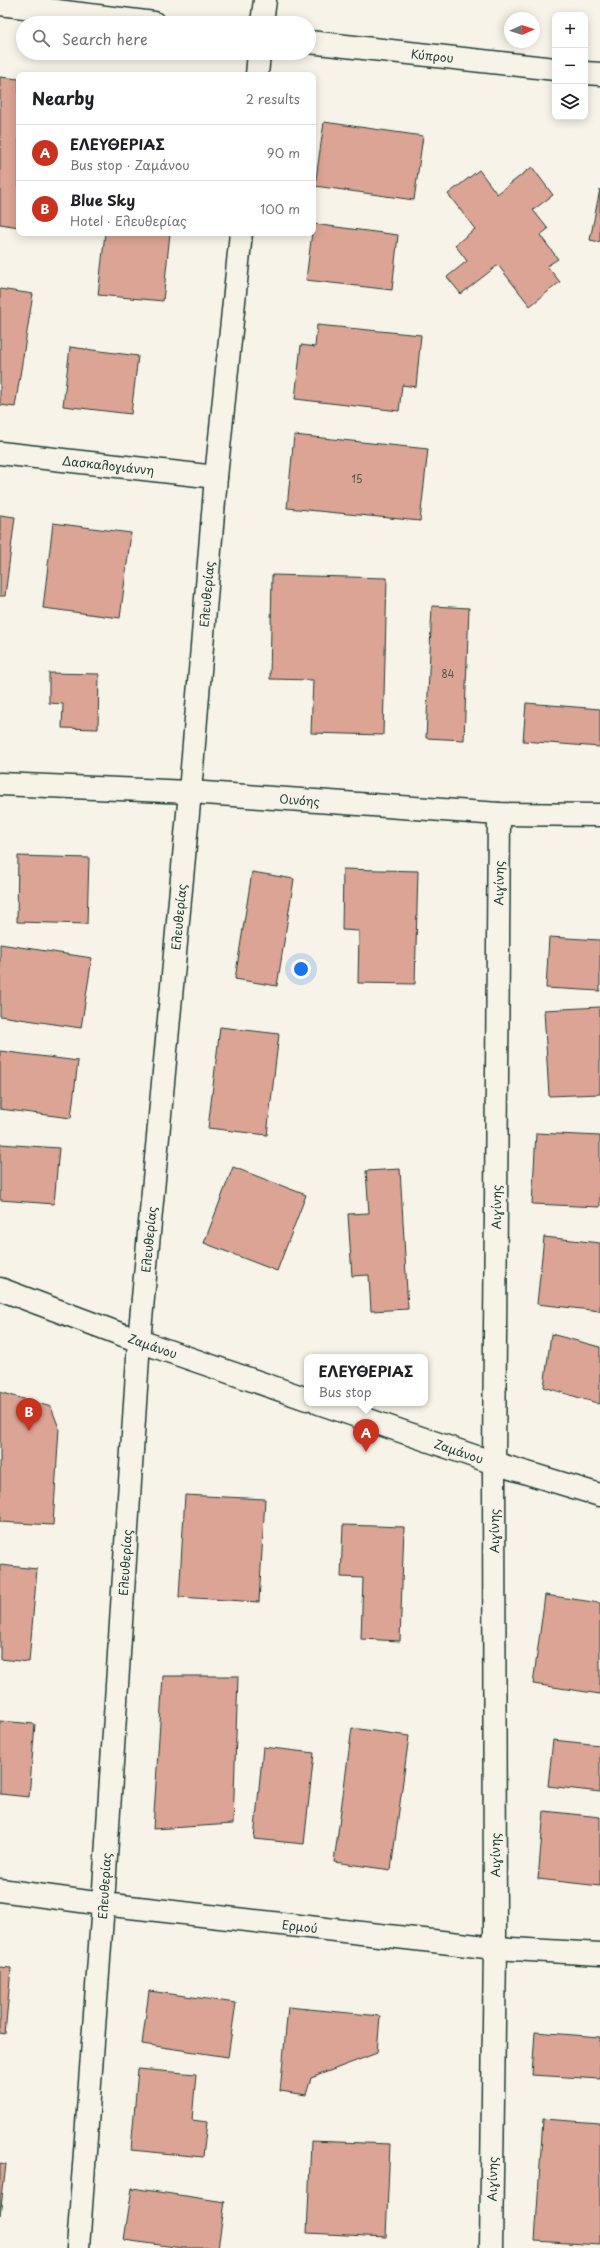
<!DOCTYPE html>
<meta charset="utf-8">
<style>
body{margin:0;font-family:"Playpen Sans",sans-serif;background:#f2f2f2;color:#202124}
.controls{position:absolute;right:12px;top:12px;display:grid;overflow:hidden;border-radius:8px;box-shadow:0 2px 10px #0003}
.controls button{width:36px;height:36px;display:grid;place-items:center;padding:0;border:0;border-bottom:1px solid #e0e0e0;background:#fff;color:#202124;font:20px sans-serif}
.compass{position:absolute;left:504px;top:12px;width:36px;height:36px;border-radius:50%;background:#fff;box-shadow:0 2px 10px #0003;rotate:87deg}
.you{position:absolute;left:301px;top:969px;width:14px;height:14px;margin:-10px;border:3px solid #fff;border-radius:50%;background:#1a73e8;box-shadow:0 0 0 6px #1a73e833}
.badge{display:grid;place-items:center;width:26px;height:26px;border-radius:50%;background:#c8321e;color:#fff;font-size:13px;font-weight:700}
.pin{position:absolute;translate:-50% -33px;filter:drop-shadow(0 1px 2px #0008)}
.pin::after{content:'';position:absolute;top:21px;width:14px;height:12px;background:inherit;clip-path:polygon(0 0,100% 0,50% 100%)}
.popup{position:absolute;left:304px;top:1354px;width:124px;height:52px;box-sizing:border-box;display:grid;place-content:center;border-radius:8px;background:#fff;filter:drop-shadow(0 1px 3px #0005);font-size:13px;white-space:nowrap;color:#757577}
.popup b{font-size:15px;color:#202124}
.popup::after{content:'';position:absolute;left:50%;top:100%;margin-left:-8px;border:8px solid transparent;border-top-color:#fff}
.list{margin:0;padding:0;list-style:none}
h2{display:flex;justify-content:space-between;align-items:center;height:52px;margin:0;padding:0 16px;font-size:17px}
h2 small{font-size:13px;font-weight:400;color:#757577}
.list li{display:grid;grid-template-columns:26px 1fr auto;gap:12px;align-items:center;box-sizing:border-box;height:56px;padding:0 16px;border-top:1px solid #e0e0e0}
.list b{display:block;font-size:15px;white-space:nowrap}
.list p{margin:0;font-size:13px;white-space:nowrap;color:#757577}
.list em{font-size:13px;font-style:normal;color:#757577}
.icon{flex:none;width:22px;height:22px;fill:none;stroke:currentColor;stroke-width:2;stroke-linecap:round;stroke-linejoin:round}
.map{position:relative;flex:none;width:600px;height:2248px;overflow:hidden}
.search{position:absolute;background:#fff;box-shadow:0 2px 10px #0003;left:16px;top:16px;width:300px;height:44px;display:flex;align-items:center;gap:10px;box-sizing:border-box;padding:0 14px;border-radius:22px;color:#757577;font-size:15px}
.panel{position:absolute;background:#fff;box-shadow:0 2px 10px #0003;left:16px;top:72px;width:300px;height:164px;border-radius:8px}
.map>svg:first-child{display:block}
.building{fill:#dba494;stroke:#1f3d34}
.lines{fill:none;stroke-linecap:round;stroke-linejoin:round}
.street-casing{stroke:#1f3d34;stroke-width:25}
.secondary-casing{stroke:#1f3d34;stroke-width:25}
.street{stroke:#f7f3e8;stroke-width:22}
.secondary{stroke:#f7f3e8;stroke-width:22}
.labels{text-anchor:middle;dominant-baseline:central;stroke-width:3;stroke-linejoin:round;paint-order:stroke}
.number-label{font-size:10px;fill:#4e574c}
.street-label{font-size:12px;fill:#1f3d34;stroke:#f7f3e8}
</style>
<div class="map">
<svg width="600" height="2248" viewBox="0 0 600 2248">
<rect width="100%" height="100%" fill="#f7f3e8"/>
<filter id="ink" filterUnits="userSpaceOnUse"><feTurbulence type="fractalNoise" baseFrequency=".025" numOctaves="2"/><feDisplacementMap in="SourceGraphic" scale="8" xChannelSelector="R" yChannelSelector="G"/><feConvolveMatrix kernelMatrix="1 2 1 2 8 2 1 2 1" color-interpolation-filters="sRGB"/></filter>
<g filter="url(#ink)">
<g class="building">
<polygon points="0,77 19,79 19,227 0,224"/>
<polygon points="324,122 423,136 414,200 315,186"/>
<polygon points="532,167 553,195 533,210 548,229 540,235 558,259 547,266 560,282 530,306 498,265 461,294 447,277 467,261 455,245 475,229 448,194 479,170 497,194"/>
<polygon points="600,189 600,242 590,240"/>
<polygon points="313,224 398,235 392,290 306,280"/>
<polygon points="105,233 170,233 163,301 98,295"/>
<polygon points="0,289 33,294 15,407 0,405"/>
<polygon points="317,325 421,335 416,387 402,385 399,411 295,399 301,345 315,347"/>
<polygon points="70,347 138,356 131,414 63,406"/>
<polygon points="294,435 428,449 420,521 287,508"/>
<polygon points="0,515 15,517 5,596 0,596"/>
<polygon points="53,523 131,533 120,618 43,608"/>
<polygon points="272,575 387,578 383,735 311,733 313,680 270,679"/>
<polygon points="432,606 469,608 464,740 426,738"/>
<polygon points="49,673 99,674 98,729 62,728 63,704 49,703"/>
<polygon points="526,703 600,709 600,747 523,741"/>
<polygon points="18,856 89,858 87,924 17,922"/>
<polygon points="343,869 418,871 415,984 358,983 359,931 342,930"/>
<polygon points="252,872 294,879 277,986 235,979"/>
<polygon points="549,937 600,940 600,991 546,988"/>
<polygon points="0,944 92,958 81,1028 0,1016"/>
<polygon points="600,1007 600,1094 549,1096 544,1010"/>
<polygon points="220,1027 279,1034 267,1135 208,1128"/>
<polygon points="0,1051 78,1061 71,1118 0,1109"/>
<polygon points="536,1133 600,1136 600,1207 532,1204"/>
<polygon points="0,1144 59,1148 54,1204 0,1200"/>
<polygon points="233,1167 306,1195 277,1271 204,1243"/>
<polygon points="400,1169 408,1309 371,1311 369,1275 352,1276 348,1214 369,1213 366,1171"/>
<polygon points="544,1237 600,1243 600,1311 537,1304"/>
<polygon points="551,1334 600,1347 600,1404 544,1387"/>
<polygon points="0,1392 51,1407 59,1428 53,1525 0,1522"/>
<polygon points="185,1495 265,1499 259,1602 179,1597"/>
<polygon points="343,1525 404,1527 400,1641 361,1639 363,1578 341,1577"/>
<polygon points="0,1565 37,1569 29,1662 0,1659"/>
<polygon points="545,1595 600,1603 600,1694 533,1684"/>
<polygon points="163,1676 238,1676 233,1824 153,1829"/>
<polygon points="0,1721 35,1724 29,1797 0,1794"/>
<polygon points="352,1728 409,1736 391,1870 334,1862"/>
<polygon points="553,1740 600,1745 600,1792 548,1786"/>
<polygon points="263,1747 314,1753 304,1844 254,1839"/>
<polygon points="544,1811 600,1817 600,1886 538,1879"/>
<polygon points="0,1967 11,1968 5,2034 0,2033"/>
<polygon points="149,1991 236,2003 228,2057 142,2044"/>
<polygon points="288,2007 380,2016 377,2053 311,2078 306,2095 280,2091"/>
<polygon points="535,2032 600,2037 600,2079 532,2075"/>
<polygon points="138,2069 196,2074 192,2120 207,2122 203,2157 131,2150"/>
<polygon points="543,2119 600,2123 600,2245 535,2241"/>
<polygon points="311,2141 390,2144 386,2237 307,2233"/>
<polygon points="0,2163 6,2164 0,2216"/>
<polygon points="132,2188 225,2202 218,2248 182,2248 124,2240"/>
</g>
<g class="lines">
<g class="street-casing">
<g id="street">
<polyline points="0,4 154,23"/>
<polyline points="262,23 265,0"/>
<path id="s1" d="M309,42L555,69"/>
<polyline points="585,73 600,74"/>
<polyline points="257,75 259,53"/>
<path id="s2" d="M0,453L216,477"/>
<path id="s3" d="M0,784L190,792L499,814L600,815"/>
<path id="s4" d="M0,1890L103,1904L495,1948L600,1954"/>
<path id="s5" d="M78,2248L103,1904L139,1341L190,792L216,477L241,233"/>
<path id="s6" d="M491,2248L495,1948L494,1463L499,814"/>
</g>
</g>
<g class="secondary-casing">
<g id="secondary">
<path id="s7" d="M0,1289L139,1341L307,1399"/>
<path id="s8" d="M319,1403L494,1463L600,1495"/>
</g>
</g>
<use href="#street" class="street"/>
<use href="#secondary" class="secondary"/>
</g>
</g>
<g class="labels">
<g class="number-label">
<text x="357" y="478">15</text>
<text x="448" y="673">84</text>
</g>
<g class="street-label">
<text stroke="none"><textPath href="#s1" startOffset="124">Κύπρου</textPath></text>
<text stroke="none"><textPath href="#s2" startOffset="109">Δασκαλογιάννη</textPath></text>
<text stroke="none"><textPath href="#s5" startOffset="1659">Ελευθερίας</textPath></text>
<text stroke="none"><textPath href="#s3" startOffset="300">Οινόης</textPath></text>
<text stroke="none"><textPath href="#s6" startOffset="1365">Αιγίνης</textPath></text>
<text stroke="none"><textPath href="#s5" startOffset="1335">Ελευθερίας</textPath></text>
<text stroke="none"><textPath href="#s6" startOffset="1041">Αιγίνης</textPath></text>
<text stroke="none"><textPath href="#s5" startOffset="1011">Ελευθερίας</textPath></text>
<text stroke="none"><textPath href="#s7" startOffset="163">Ζαμάνου</textPath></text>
<text stroke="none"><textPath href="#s8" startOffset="148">Ζαμάνου</textPath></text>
<text transform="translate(494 1531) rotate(-90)">Αιγίνης</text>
<text stroke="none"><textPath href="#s5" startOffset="687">Ελευθερίας</textPath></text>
<text transform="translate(495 1855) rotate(-90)">Αιγίνης</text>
<text stroke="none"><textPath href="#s5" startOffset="363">Ελευθερίας</textPath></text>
<text stroke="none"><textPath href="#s4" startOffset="302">Ερμού</textPath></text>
<text stroke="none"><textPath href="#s6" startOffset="69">Αιγίνης</textPath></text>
</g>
</g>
</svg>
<div class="controls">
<button>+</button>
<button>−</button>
<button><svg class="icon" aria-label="layers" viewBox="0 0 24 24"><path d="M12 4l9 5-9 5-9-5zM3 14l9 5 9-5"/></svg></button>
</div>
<svg class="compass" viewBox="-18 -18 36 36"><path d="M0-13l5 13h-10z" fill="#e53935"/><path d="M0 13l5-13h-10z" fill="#757577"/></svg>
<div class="you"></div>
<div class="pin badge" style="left:366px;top:1452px">A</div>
<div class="popup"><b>ΕΛΕΥΘΕΡΙΑΣ</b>Bus stop</div>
<div class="pin badge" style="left:29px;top:1431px">B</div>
<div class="search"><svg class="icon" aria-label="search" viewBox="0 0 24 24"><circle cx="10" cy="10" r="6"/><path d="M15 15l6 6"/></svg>Search here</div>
<section class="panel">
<h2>Nearby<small>2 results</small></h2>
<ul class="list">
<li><span class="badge">A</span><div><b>ΕΛΕΥΘΕΡΙΑΣ</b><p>Bus stop · Ζαμάνου</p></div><em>90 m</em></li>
<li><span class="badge">B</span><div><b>Blue Sky</b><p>Hotel · Ελευθερίας</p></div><em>100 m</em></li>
</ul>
</section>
</div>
